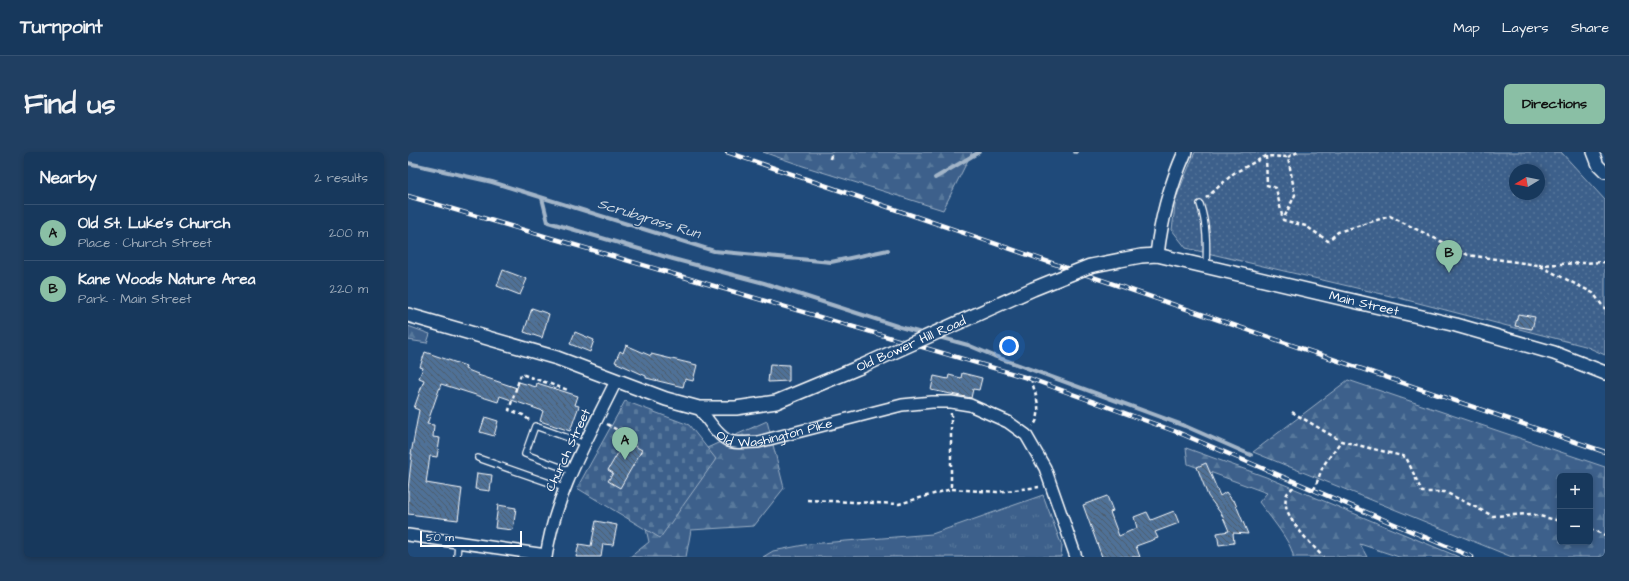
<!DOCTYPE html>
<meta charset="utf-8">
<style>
body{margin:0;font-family:"Architects Daughter",sans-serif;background:#203f62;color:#f1f3f6}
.controls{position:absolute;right:12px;bottom:12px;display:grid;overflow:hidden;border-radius:6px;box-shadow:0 2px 6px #0003}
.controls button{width:36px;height:36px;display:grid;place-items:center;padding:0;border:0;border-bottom:1px solid #365272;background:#17385c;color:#f1f3f6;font:20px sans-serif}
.compass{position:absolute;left:1101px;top:12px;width:36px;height:36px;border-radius:50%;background:#17385c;box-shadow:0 2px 6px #0003;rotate:260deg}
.scale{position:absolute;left:12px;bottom:10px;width:102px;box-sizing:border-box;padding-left:4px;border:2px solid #fff;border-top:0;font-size:11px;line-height:14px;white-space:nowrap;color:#fff;-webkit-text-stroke:3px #1f4a7a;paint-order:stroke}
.you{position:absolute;left:601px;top:194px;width:14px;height:14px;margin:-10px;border:3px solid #fff;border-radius:50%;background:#1a73e8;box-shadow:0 0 0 6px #1a73e833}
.badge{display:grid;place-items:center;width:26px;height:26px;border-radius:50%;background:#8abfa5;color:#111;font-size:13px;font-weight:700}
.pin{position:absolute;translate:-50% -33px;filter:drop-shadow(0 1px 2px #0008)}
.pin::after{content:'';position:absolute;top:21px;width:14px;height:12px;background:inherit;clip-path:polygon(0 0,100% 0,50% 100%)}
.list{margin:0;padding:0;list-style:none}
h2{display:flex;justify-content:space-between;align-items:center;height:52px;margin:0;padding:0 16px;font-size:17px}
h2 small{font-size:13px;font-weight:400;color:#9eacbb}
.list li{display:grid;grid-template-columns:26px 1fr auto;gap:12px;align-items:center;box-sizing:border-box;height:56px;padding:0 16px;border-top:1px solid #365272}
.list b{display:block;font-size:15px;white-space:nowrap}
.list p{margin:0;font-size:13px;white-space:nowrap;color:#9eacbb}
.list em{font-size:13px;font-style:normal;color:#9eacbb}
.map{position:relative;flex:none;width:1197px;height:405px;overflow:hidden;border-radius:6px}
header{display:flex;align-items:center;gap:24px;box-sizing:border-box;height:56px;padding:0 20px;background:#17385c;border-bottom:1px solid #365272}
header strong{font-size:19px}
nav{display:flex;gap:22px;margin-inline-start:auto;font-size:14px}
.intro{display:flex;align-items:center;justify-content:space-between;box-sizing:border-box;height:96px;padding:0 24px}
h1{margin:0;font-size:28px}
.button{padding:10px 18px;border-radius:6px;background:#8abfa5;color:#111;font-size:14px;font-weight:700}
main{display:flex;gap:24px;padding:0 24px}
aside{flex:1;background:#17385c;border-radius:6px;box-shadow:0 2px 6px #0003}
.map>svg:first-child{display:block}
.grass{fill:url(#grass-tufts);stroke:#9eb0c5}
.forest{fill:url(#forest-firs);stroke:#9eb0c5;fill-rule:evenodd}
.cemetery{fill:url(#cemetery-stones);stroke:#9eb0c5}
.park{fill:url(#park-dots);stroke:#9eb0c5;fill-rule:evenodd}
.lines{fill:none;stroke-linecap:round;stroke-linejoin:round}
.stream{stroke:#a3b5c8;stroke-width:4}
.building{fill:url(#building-back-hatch);stroke:#fff}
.service-casing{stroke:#fff;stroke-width:8}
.minor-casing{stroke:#fff;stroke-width:14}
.tertiary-casing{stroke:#fff;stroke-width:16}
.path{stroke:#fff;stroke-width:2.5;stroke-dasharray:4 3;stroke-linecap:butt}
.service{stroke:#1f4a7a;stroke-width:5.5}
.minor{stroke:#1f4a7a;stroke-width:11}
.tertiary{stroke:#1f4a7a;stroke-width:13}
.rail-casing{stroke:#fff;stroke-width:4.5}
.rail{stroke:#1f4a7a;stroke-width:3;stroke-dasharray:9;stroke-linecap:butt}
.tertiary-bridge-casing{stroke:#fff;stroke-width:16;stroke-linecap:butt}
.tertiary-bridge{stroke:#1f4a7a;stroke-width:13}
.labels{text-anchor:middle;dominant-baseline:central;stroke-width:3;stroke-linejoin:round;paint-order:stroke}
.street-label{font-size:13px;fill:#fff;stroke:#1f4a7a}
.water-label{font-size:14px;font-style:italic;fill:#d8e0e8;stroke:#1f4a7a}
</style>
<header>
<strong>Turnpoint</strong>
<nav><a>Map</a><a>Layers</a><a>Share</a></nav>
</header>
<div class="intro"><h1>Find us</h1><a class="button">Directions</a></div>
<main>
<aside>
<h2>Nearby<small>2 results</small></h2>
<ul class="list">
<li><span class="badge">A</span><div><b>Old St. Luke's Church</b><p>Place · Church Street</p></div><em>200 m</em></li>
<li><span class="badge">B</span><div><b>Kane Woods Nature Area</b><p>Park · Main Street</p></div><em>220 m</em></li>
</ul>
</aside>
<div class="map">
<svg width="1197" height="405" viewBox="0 0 1197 405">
<defs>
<pattern id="grass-tufts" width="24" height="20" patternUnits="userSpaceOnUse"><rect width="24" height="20" fill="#3c618b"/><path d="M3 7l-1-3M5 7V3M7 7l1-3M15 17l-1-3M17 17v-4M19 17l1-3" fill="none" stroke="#59799c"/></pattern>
<pattern id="forest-firs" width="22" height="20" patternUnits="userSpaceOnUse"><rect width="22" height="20" fill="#3c618b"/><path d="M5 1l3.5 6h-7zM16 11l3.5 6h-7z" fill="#59799c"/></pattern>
<pattern id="cemetery-stones" width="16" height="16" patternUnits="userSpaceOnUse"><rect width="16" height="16" fill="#3c618b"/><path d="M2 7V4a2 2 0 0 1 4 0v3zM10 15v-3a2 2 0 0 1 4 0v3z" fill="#59799c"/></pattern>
<pattern id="park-dots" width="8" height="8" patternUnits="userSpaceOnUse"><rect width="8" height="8" fill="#3c618b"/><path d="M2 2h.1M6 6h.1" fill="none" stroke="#59799c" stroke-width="1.8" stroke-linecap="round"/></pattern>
<pattern id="building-back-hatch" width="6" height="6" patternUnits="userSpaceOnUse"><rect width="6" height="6" fill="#507197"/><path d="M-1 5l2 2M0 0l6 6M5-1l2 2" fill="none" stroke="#4e5b6a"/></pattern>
</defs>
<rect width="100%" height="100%" fill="#1f4a7a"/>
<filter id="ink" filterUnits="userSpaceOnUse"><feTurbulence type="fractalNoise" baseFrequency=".025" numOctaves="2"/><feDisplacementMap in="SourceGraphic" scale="8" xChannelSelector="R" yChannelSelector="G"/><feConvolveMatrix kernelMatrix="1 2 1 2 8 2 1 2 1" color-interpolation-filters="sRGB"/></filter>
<g filter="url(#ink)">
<polygon class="grass" points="635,343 654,394 653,405 355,405 365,399 401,392 524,382"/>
<g class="forest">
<polygon points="355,0 564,0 535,58 395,14"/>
<polygon points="0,174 22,182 19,191 0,188"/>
<path d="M940,228L1197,315V405H1104L845,300ZM1152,324H1182V390H1152Z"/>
<polygon points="359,269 376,336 346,374 283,378 278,405 222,405 241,390 226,324 242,279 299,296"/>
<path d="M778,296L858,325L1051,405H991L952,392L959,405H885C886,393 859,361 851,350L859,341L780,312Z"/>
</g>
<polygon class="cemetery" points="217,249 281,273 308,307 252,386 169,336"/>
<path class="park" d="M787,0H1153L1197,48V203L1177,194L991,146L778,96L764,78L768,46ZM1107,18H1131V42H1107Z"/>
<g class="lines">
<g class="stream">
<polyline points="667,0 668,0"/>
<polyline points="0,11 84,30 306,99 423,110 480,98"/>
<polyline points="527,26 571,0"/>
<polyline points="134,46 140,70 265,107 356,131 492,175 517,182"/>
<polyline points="527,184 560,193 586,204 777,274 843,303"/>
</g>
</g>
<g class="building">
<polygon points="95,118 119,127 112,143 89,134"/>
<polygon points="124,156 141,162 134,186 116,180"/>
<polygon points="1110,162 1127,165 1124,177 1107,174"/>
<polygon points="167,180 186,188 182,200 162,192"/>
<polygon points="218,193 243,204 243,202 289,213 285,229 277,227 275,235 238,226 238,224 207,210 212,199 215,201"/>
<polygon points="17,200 58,214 57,217 70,222 70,223 109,236 111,230 128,235 129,231 170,244 167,253 171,254 162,279 132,269 135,259 92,244 90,250 33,232 19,272 26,273 25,285 32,286 29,305 22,304 18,331 54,337 50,368 0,362 0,337 4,302 3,302 11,258 6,256 16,228 11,226 15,216 12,215"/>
<polygon points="362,212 381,213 381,229 360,230"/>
<polygon points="554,221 574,226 571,238 565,237 563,246 523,238 526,224 540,227 541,223 553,226"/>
<polygon points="77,265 90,269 86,284 72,280"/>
<polygon points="217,289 234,298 212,336 200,329 205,321 200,318"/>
<polygon points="798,311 812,344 818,340 825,349 826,348 840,382 825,381 826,391 811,393 809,381 821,379 814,363 800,344 789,315"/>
<polygon points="69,321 84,323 82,339 67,337"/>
<polygon points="699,344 705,359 702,360 711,384 729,376 726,365 739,360 743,368 766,359 771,371 747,380 750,386 728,394 732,405 694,405 675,353"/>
<polygon points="90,353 108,356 105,378 87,376"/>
<polygon points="188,369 209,373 205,393 195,392 193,405 168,405 171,392 183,394"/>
</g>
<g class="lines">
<g class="service-casing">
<g id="service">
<path d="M792,52C799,73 799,92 798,114"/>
<polyline points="70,306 156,336"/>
<polyline points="163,319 117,302 127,274 177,292"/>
<polyline points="49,405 50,390"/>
</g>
</g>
<g class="minor-casing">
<g id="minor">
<polyline points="1185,0 1190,13 1197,20"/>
<path id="s1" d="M291,256C299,266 309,284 321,289C330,292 341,290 350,290L494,253L524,250H543L562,253L600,270L618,283L637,316L668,405"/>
<polyline points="0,383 138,403"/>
<path d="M138,405C147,341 181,285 208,229"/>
</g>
</g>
<g class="tertiary-casing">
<g id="tertiary">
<path d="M749,103C753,66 762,34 777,0"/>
<path id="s2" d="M712,108L733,104L749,103L1048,173L1146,201L1197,221"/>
<polyline points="0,163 149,206 258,247 291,256 328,256 368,250 452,215"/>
</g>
</g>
<g class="path">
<polyline points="858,4 859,33 868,36 875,68 898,74 920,89 930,80 982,64 1060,103 1130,113 1185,141 1197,157"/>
<polyline points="880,5 890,0"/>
<polyline points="422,7 424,0"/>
<polyline points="798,46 826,21 858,4 880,5 887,43 875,68"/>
<polyline points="1131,113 1197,110"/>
<path d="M623,227C627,241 636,262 625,274"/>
<polyline points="884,260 933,289 998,305 1014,340 1037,340 1085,364 1123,362 1152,369"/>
<polyline points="543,261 543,337 589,340 631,335"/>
<polyline points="121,268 115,263 101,258 113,222 160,238"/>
<polyline points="199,272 228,289"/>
<path d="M885,335C884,337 880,340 879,342C870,362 904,392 915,405"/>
<polyline points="906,338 915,314 933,289"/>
<polyline points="399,348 491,352 543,337"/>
<polyline points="1182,377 1197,383"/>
</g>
<use href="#service" class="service"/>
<use href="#minor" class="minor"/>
<use href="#tertiary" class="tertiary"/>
<g class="rail-casing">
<g id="rail">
<polyline points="319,0 1197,300"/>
<polyline points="0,44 623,227 769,280 1064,405"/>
</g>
</g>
<use href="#rail" class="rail"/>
<g class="tertiary-bridge-casing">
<polyline id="tertiary-bridge" points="452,215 625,137 682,114 712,108"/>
</g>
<use href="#tertiary-bridge" class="tertiary-bridge"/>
</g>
</g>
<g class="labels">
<g class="street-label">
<text stroke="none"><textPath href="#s2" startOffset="250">Main Street</textPath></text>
<text transform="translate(503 192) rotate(-24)">Old Bower Hill Road</text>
<text stroke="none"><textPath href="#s1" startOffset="91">Old Washington Pike</textPath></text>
<text transform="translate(160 298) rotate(-65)">Church Street</text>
</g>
<g class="water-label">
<text transform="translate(241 67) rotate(17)">Scrubgrass Run</text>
</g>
</g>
</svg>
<div class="controls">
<button>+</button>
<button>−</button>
</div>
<svg class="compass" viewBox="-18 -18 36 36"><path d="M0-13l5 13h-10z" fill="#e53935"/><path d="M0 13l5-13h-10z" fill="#9eacbb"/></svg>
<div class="scale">50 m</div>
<div class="you"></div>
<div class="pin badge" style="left:217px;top:308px">A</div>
<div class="pin badge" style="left:1041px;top:121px">B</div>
</div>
</main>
